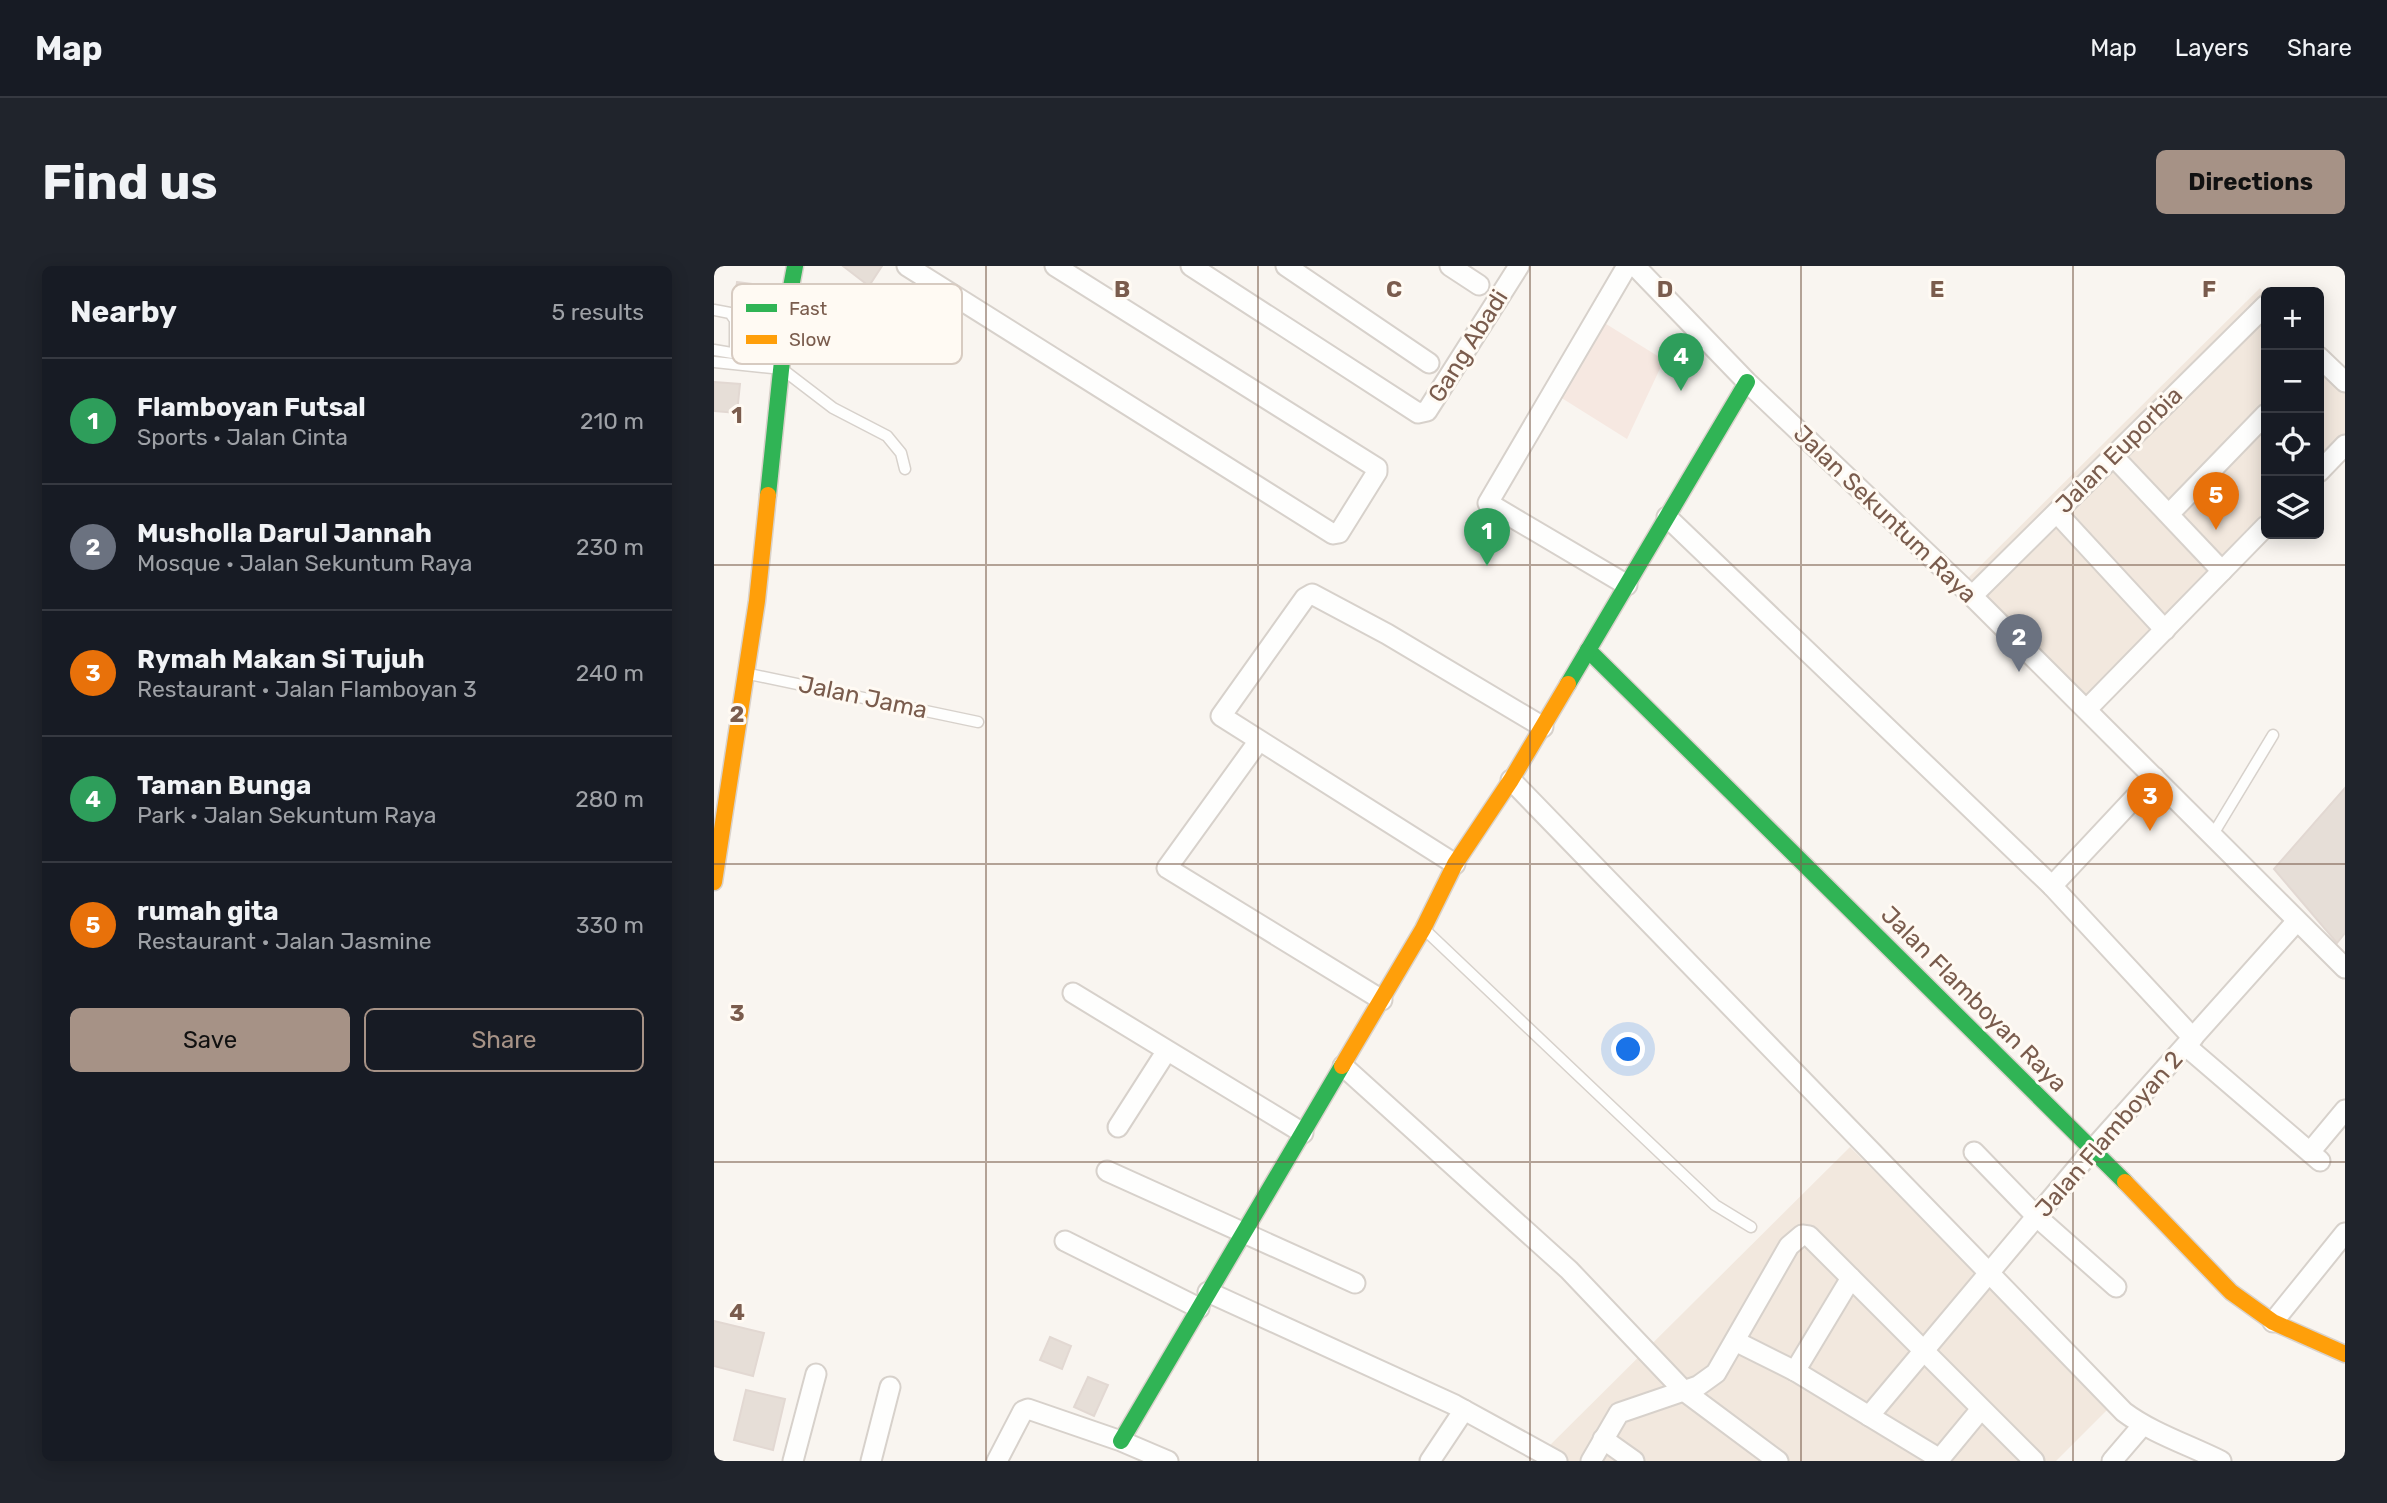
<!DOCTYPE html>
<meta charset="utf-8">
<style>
body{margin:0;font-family:Rubik,sans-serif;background:#20242c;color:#f1f3f6}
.controls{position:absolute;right:21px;top:21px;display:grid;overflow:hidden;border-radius:10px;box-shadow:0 4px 18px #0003}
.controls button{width:63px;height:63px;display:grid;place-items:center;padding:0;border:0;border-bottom:2px solid #363941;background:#171b24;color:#f1f3f6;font:35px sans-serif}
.you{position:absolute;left:915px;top:784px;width:24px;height:24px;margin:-18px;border:5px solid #fff;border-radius:50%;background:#1a73e8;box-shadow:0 0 0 10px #1a73e833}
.badge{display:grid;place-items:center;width:46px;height:46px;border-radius:50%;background:#a69286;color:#fff;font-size:23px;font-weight:700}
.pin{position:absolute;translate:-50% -58px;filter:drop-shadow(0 2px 4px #0008)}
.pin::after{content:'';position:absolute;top:37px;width:24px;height:21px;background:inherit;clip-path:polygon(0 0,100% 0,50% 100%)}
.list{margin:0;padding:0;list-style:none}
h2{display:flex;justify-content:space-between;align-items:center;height:91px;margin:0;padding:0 28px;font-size:30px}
h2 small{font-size:23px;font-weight:400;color:#9ea1a6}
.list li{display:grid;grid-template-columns:46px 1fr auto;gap:21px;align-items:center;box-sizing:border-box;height:126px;padding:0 28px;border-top:2px solid #363941}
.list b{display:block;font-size:26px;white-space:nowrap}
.list p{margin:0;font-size:23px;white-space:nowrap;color:#9ea1a6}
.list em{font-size:23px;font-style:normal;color:#9ea1a6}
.actions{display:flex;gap:14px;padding:21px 28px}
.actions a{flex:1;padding:16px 0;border:2px solid #a69286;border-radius:10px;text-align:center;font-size:24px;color:#a69286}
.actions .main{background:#a69286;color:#111}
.icon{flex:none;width:38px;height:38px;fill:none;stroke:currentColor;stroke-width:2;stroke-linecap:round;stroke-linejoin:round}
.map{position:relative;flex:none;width:1631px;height:1195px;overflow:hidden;border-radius:10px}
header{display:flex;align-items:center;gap:42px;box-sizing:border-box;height:98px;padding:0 35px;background:#171b24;border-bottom:2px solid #363941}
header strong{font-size:33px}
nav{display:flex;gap:38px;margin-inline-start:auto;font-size:24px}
.intro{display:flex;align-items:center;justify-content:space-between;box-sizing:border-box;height:168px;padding:0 42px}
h1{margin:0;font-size:49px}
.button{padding:18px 32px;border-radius:10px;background:#a69286;color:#111;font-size:24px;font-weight:700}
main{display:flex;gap:42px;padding:0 42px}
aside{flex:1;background:#171b24;border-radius:10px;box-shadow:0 4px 18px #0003}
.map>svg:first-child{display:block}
.residential{fill:#f2e8de}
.commercial{fill:#f6e8e1}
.building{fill:#e6ded7;stroke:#e2d8d2;stroke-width:2}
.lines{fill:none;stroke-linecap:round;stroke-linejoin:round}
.lane-casing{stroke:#d7d1cb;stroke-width:13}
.street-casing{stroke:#d7d1cb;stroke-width:23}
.fast-casing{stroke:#d9d2cb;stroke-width:19}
.slow-casing{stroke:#d9d2cb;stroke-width:19}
.lane{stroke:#fefefd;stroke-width:10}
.street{stroke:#fefefd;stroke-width:19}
.fast{stroke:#30b455;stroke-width:16}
.slow{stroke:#ff9f0a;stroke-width:16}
.grid{fill:none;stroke:#7a5c4d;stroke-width:2;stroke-opacity:0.55}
.labels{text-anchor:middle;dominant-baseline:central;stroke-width:6;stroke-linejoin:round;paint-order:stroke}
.street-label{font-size:24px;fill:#7a5c4d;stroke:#fffaf3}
.key{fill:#fffaf3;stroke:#d7cbc1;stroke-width:2}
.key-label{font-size:19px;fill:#7a5c4d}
.grid-label{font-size:23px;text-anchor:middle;font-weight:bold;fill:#7a5c4d;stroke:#fffaf3;stroke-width:6;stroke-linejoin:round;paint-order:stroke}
</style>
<header>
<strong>Map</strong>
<nav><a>Map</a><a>Layers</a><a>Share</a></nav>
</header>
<div class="intro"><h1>Find us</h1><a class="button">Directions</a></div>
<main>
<aside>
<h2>Nearby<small>5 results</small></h2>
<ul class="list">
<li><span class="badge" style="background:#2e9e5b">1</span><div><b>Flamboyan Futsal</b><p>Sports · Jalan Cinta</p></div><em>210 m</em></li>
<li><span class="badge" style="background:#6b7280">2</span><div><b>Musholla Darul Jannah</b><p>Mosque · Jalan Sekuntum Raya</p></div><em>230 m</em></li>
<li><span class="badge" style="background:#e8710a">3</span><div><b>Rymah Makan Si Tujuh</b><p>Restaurant · Jalan Flamboyan 3</p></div><em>240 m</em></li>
<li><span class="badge" style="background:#2e9e5b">4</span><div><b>Taman Bunga</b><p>Park · Jalan Sekuntum Raya</p></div><em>280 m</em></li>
<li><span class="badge" style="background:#e8710a">5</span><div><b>rumah gita</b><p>Restaurant · Jalan Jasmine</p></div><em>330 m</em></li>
</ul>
<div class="actions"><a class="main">Save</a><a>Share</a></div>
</aside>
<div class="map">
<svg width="1631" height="1195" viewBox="0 0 1631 1195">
<rect width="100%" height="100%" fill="#f9f5f0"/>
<g class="residential">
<polygon points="1546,22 1552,29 1552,268 1370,443 1254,312"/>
<polygon points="1605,81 1631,107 1631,195 1605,221"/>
<polygon points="1136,881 1397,1140 1342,1195 820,1195"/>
</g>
<polygon class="commercial" points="889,56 950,94 913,173 846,131"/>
<g class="building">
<polygon points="129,0 168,0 155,20"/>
<polygon points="23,16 61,21 55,71 39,69 42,40 20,37"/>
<polygon points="0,116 26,118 23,147 0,145"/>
<polygon points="1631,522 1631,667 1623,677 1560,603"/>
<polygon points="0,1055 50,1067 39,1110 0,1100"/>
<polygon points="336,1071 357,1080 348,1103 326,1094"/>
<polygon points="374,1111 394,1119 380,1150 360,1141"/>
<polygon points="32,1124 71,1133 59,1184 20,1174"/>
</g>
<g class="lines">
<g class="lane-casing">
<g id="lane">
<polyline points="0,44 16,47 21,54 21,87"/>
<polyline points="0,84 65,95"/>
<polyline points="0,96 68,103 119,142 173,170 187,187 191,203"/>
<polyline points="35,408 264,456"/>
<polyline points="1498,570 1559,469"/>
<polyline points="710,663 1001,939 1037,961"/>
</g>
</g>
<g class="street-casing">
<g id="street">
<polyline points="193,0 619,268 625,267 663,206 663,202 341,0"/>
<polyline points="477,0 704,147 713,145 805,0"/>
<polyline points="572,0 715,97"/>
<polyline points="736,0 765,19"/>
<polyline points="913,0 774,237 913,319"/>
<polyline points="921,0 1033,116 1258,330 1631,702"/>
<polyline points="1605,91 1631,116"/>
<polyline points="1400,191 1508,305"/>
<polyline points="1605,206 1631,179"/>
<polyline points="1343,247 1451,364"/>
<polyline points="1455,248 1552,148"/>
<polyline points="953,251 1338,620 1479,772"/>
<polyline points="1258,330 1552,39"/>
<polyline points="1373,443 1552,260"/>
<polyline points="544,476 453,602 668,734"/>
<path d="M797,514L1410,1146C1438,1167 1475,1179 1507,1195"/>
<polyline points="741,598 507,450 591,332 598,328 673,368 829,461"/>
<polyline points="1338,620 1440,511"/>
<polyline points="359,727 589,867"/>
<polyline points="1472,780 1606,895"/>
<polyline points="629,800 855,1004 970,1125 1064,1195"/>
<polyline points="404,861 452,786"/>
<polyline points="1260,886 1322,950 1402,1021"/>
<polyline points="1596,886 1631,844"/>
<polyline points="393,905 641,1017"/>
<polyline points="351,975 485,1042"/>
<polyline points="494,1026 741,1139 843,1195"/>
<polyline points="1559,1056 1631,967"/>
<polyline points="1021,1075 1081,1105 1226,1193"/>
<polyline points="1081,1105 1137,1012"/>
<polyline points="1155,1150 1379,883 1583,655"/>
<polyline points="889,1173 920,1195"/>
<polyline points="79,1195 102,1108"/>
<polyline points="157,1195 176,1121"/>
<polyline points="283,1195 309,1145 314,1143 407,1175 454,1195"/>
<polyline points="716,1195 750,1144"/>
<polyline points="877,1195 905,1147 984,1120 1002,1107 1075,980 1088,969 1095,970 1320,1195"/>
<polyline points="1224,1195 1267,1143"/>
<polyline points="1398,1195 1428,1160"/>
</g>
</g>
<g class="fast-casing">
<g id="fast">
<polyline points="54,229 74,37 81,0"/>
<polyline points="874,384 1411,916"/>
<polyline points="854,418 1033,116"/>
<polyline points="407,1175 628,800"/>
</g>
</g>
<g class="slow-casing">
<g id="slow">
<polyline points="0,616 43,335 54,229"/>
<polyline points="628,800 709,663 741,598 797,514 854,418"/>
<polyline points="1411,916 1517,1026 1559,1056 1631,1088"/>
</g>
</g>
<use href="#lane" class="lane"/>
<use href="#street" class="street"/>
<use href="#fast" class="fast"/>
<use href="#slow" class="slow"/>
</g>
<path class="grid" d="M272,0V1195M544,0V1195M816,0V1195M1087,0V1195M1359,0V1195M0,299H1631M0,598H1631M0,896H1631"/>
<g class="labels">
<g class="street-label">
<text transform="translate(754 80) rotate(-58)">Gang Abadi</text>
<text transform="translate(1405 184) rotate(-45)">Jalan Euporbia</text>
<text transform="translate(1171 248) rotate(44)">Jalan Sekuntum Raya</text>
<text transform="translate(149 431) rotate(12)">Jalan Jama</text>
<text transform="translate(1260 733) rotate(45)">Jalan Flamboyan Raya</text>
<text transform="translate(1395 868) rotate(-49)">Jalan Flamboyan 2</text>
</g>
</g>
<rect x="18" y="18" width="230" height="80" rx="10" class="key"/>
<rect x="32" y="38" width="31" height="8" fill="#30b455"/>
<rect x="32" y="69" width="31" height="9" fill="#ff9f0a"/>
<g class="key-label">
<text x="75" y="49">Fast</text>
<text x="75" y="80">Slow</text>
</g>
<g class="grid-label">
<text x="408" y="31">B</text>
<text x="680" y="31">C</text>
<text x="951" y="31">D</text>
<text x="1223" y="31">E</text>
<text x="1495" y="31">F</text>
<text x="23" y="157">1</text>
<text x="23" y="456">2</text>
<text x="23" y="755">3</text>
<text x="23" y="1054">4</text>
</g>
</svg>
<div class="controls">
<button>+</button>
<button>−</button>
<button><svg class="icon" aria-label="locate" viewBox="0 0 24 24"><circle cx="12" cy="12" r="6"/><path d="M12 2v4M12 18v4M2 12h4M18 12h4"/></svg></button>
<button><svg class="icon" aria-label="layers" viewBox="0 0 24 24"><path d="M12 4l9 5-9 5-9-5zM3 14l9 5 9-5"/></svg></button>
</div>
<div class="you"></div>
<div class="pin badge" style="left:773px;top:300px;background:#2e9e5b">1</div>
<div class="pin badge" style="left:1305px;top:406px;background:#6b7280">2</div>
<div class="pin badge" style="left:1436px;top:565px;background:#e8710a">3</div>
<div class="pin badge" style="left:967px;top:125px;background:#2e9e5b">4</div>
<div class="pin badge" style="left:1502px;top:264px;background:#e8710a">5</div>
</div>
</main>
